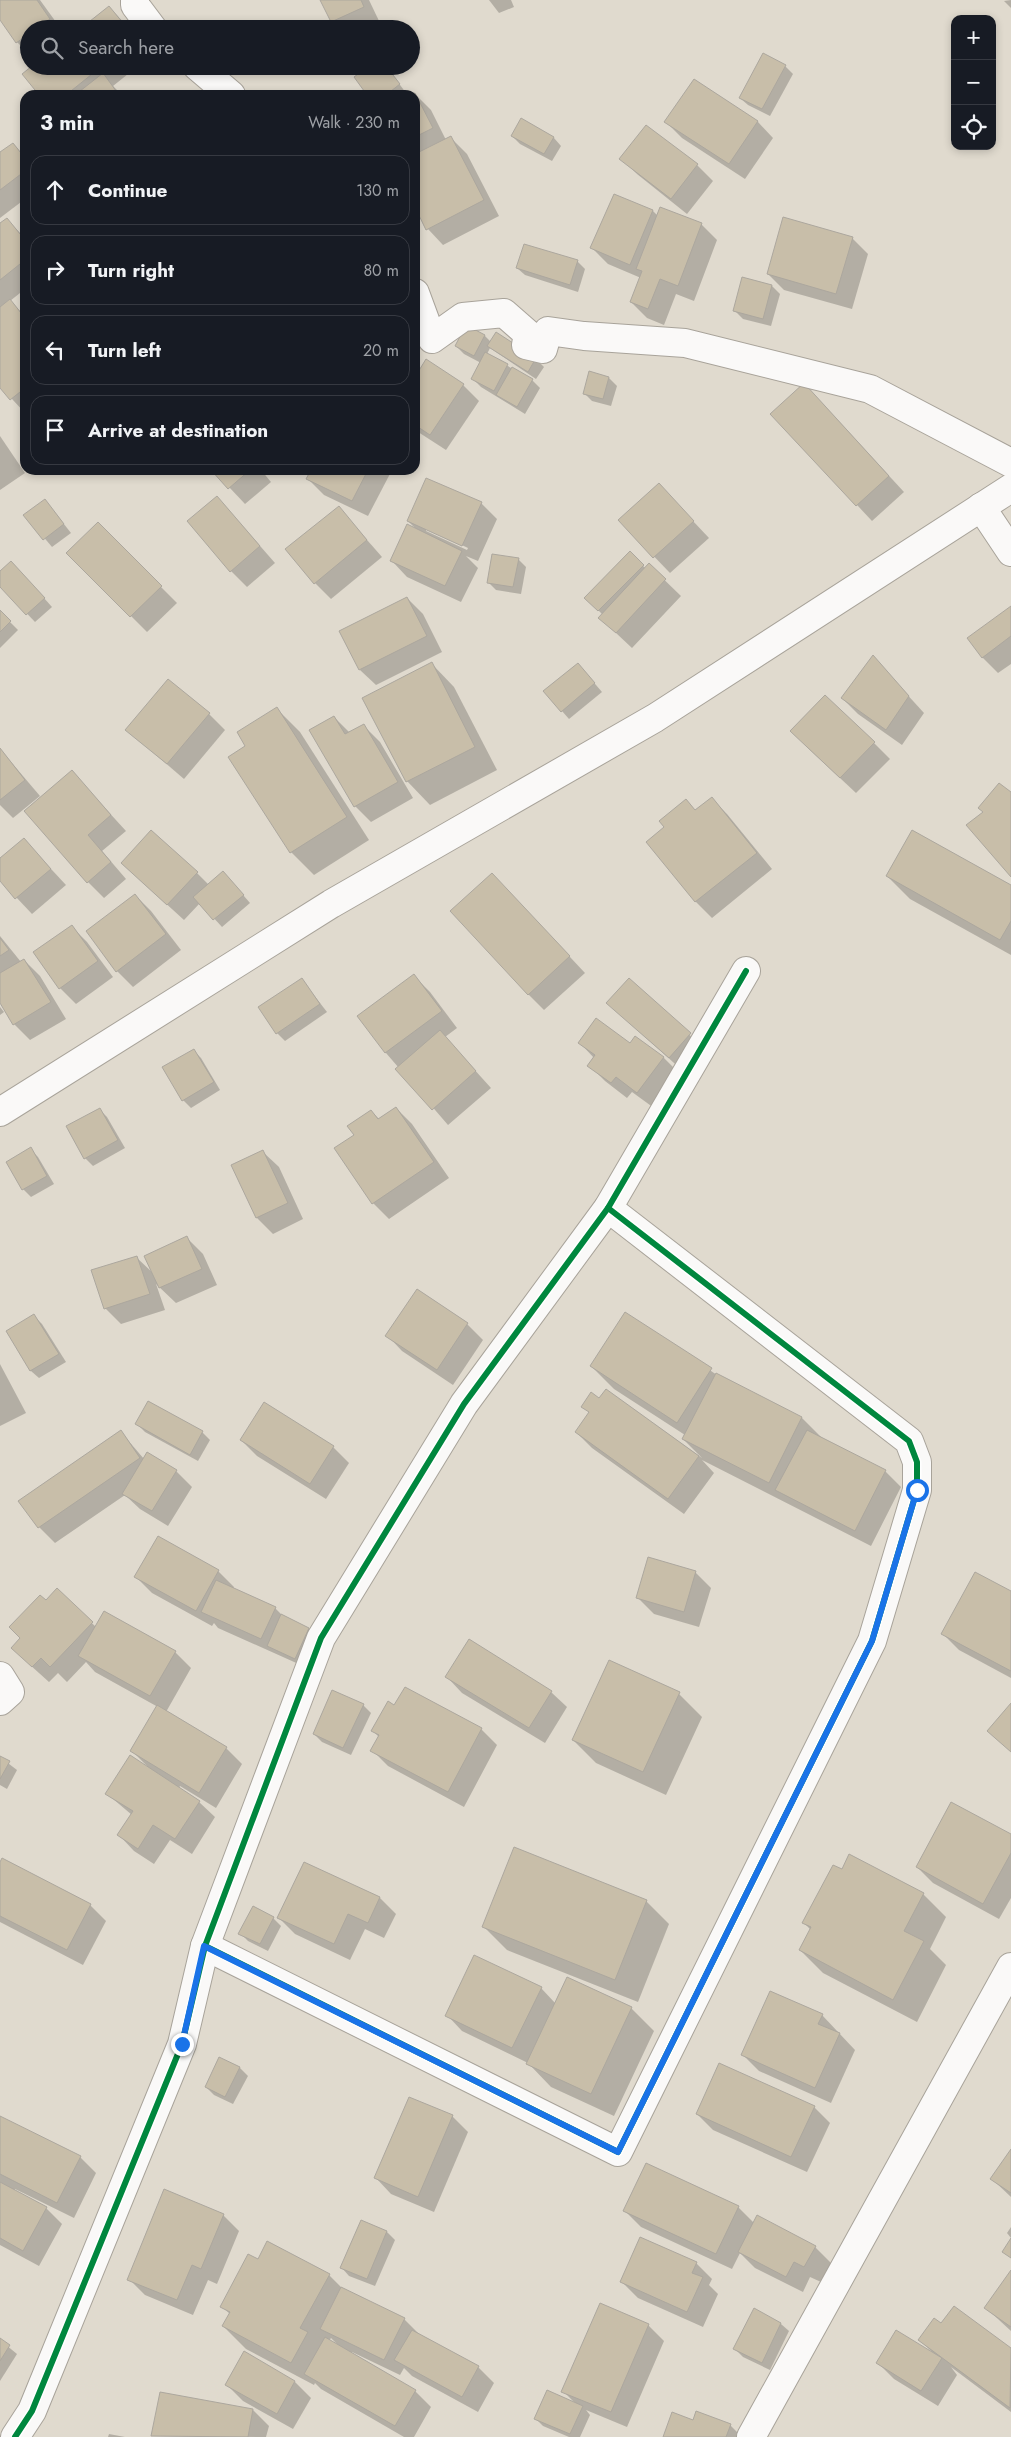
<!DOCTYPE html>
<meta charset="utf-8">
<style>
body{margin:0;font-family:Jost,sans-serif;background:#20242c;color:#f1f3f6}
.controls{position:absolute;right:15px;top:15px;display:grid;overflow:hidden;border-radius:10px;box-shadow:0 2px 8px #0003}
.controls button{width:45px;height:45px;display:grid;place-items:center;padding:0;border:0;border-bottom:1px solid #363941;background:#171b24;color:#f1f3f6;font:25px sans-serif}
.stop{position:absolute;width:15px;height:15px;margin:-11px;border:4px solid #1a73e8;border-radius:50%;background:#fff}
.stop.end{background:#1a73e8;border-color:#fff;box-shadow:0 1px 5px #0008}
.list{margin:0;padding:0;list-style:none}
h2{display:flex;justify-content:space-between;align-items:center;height:65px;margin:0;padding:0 20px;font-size:21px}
h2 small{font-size:16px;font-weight:400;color:#9ea1a6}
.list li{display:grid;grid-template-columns:32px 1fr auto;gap:15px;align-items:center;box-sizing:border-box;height:70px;margin:0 10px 10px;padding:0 10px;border:1px solid #363941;border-radius:15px}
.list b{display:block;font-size:19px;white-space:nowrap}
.list em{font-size:16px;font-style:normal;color:#9ea1a6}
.icon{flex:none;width:28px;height:28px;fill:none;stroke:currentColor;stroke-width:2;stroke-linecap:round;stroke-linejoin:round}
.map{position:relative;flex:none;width:1011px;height:2437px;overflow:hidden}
.search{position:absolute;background:#171b24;box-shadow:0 2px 8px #0003;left:20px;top:20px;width:400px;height:55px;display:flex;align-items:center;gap:12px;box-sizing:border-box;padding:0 18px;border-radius:28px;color:#9ea1a6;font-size:19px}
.panel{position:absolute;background:#171b24;box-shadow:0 2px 8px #0003;left:20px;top:90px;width:400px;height:385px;border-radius:15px}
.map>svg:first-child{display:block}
.shadow{fill:#0003;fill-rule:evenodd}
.building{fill:#c8bea9;stroke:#aca79e}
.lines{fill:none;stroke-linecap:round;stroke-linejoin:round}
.minor-casing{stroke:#a8a39a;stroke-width:30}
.minor{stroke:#faf9f8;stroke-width:28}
.cycleway-casing{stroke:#fff;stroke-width:9}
.cycleway{stroke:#00873e;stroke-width:6}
.route{stroke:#1a73e8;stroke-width:6}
</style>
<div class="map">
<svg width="1011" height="2437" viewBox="0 0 1011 2437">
<rect width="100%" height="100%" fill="#e0dace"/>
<g class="shadow">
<polygon points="0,0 40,0 61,29 29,29 29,54 17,42 0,18"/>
<polygon points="322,0 369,0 380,23 367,29 339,29 332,22"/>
<polygon points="489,0 511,0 514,7 499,13"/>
<polygon points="1011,0 1011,8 1004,1"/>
<polygon points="109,7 130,29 82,29"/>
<polygon points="34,66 138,66 113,86 122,95 41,95"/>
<polygon points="386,66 406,93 404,95 369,95"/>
<polygon points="785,66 793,74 770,116 748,105 740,98"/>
<polygon points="694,80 758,122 773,138 745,179 682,138 666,122"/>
<polygon points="415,94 431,110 446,140 451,138 467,154 499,216 443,245 428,229 415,204 415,95 413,95"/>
<polygon points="522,120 554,138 561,146 552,161 520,144 512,136"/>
<polygon points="13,144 25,157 25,199 0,218 0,154"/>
<polygon points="621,158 697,165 713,181 687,214 637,174"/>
<polygon points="614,195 653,211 658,216 701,224 717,240 694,301 676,294 664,325 647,318 631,302 641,278 608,264 592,248"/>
<polygon points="7,220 25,238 25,289 10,301 25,316 25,413 0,386 0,225"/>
<polygon points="852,238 868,254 852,309 784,290 768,274"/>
<polygon points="577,261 585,269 578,292 525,275 517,268"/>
<polygon points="743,279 772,286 780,294 771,326 743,319 735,311"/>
<polygon points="467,327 485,336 491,342 536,359 544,367 536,379 490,348 487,354 532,380 540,388 525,414 481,387 473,379 481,363 464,354 456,346"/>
<polygon points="609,378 617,386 611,406 592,401 585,394"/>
<polygon points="415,379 463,385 479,401 446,450 415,430"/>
<polygon points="820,401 904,492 872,521 772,414"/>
<polygon points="0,436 25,473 0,490"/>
<polygon points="213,470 261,470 271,482 245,504"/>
<polygon points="312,470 392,470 368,516 324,495 308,479"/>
<polygon points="659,485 709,538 670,573 619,520"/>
<polygon points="217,497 275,563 247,587 231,571"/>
<polygon points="45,500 71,533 52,547 25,515"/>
<path d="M481,503L497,519L478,561L466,556L478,568L461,602L407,577L392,561L417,530L408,521ZM426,528L468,548L467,550L426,531Z"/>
<polygon points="339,508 382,557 331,599 315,583"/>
<polygon points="98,524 177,603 147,632 68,553"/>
<polygon points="630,552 646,569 649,565 681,596 632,648 600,618 603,615 586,598"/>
<polygon points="518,559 526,567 521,594 496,590 488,582"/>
<polygon points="19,570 52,607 35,622 0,585 0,572"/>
<polygon points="407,598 423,614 442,652 376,685 360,670"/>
<polygon points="1011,607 1011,664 998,673 982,657"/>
<polygon points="0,612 18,630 0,648"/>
<polygon points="873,657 924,713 902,745 858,714 842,698"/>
<polygon points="431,663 454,687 497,770 430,805 407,781"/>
<polygon points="578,664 602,692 569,719 562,711"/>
<polygon points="277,709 300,732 369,840 314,875 291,852 247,746"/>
<polygon points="209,714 225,730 184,779 127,730"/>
<polygon points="334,717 350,733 364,726 380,742 413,798 371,822 355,806 311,730"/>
<polygon points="874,743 890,759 856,793 807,747"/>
<polygon points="0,749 40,796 13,818 0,805"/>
<polygon points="72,772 126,831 102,851 126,879 104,898 88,882"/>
<polygon points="712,799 727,814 772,869 712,918 696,902 648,842 666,827 696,811"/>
<polygon points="24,840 66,885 32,914 0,880 0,860"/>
<polygon points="197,873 209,885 231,881 250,903 222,927 200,903 184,920 139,879"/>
<polygon points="887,876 1011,886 1011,955 910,899"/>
<polygon points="508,891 585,973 544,1010 528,994"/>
<polygon points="135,895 151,911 181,950 133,987 117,971"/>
<polygon points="71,926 87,942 113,977 76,1004 60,988"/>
<polygon points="0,936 21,962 24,960 40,976 66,1019 30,1040 14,1024 0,1001"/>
<polygon points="414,976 430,992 457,1028 445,1037 491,1088 448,1125 386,1053 359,1016"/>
<polygon points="302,980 327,1012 285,1041 277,1033"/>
<polygon points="629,980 706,1050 685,1073 608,1003"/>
<polygon points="0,1007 4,1012 0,1015"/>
<polygon points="580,1043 630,1044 664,1058 679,1073 654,1108 632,1092 627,1098 605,1081 589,1065 594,1058"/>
<polygon points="193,1050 201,1058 220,1090 191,1108 183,1100"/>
<polygon points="396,1108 412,1124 449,1178 389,1219 373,1203 355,1136 371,1111 379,1119"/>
<polygon points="99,1109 107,1117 125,1148 93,1166 85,1158"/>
<polygon points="30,1149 38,1157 54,1184 31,1197 23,1189"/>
<polygon points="263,1152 279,1167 303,1219 273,1234 257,1218 233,1165"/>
<polygon points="187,1238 203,1254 217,1285 176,1303 156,1284 165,1310 121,1324 105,1308 136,1257 153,1273"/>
<polygon points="626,1314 717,1375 802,1418 823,1439 886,1472 901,1487 871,1546 702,1460 714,1473 684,1514 592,1448 576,1432 590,1413 583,1406 599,1400 606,1390 702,1458 683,1439 685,1435 614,1389 591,1366"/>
<polygon points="34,1316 42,1324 66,1362 39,1378 31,1371 7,1331"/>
<polygon points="467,1324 483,1340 453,1385 402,1351 387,1335"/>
<polygon points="0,1364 26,1413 0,1426"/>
<polygon points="137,1424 202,1432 210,1440 198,1461 145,1432"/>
<polygon points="121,1432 144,1459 147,1454 176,1471 192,1487 168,1526 140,1509 125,1495 55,1543 39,1527"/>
<polygon points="241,1440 333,1447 349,1463 326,1499 257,1456"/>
<polygon points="218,1571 234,1587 233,1589 275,1608 284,1617 309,1629 317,1637 303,1666 218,1628 214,1623 212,1626 152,1593 136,1577"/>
<polygon points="695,1572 711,1588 699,1627 654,1614 638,1598"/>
<polygon points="57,1590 96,1627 175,1652 191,1668 166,1712 226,1748 242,1764 216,1808 180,1786 179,1788 199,1802 215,1817 192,1854 170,1840 154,1864 134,1851 119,1835 132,1815 106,1793 147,1766 131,1750 158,1707 95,1672 86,1662 67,1682 58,1673 49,1682 29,1664 46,1601"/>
<polygon points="1011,1593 1011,1678 959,1650 943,1634"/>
<polygon points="447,1677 551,1692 567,1707 545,1743 462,1693"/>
<polygon points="679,1694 702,1717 666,1795 596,1763 573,1740"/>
<polygon points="363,1705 371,1713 351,1755 322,1742 314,1734"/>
<polygon points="395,1707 481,1729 497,1745 464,1807 388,1766 372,1750 379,1737 373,1731"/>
<polygon points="0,1757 17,1770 7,1789 0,1785"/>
<polygon points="1011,1835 1011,1898 999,1919 933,1883 917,1867"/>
<polygon points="0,1864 90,1905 106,1921 83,1965 0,1922"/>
<polygon points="304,1864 380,1898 396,1914 384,1938 365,1929 350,1960 295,1934 279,1918"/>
<polygon points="923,1894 946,1917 930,1949 946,1965 917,2022 823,1973 800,1950 811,1930 804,1923"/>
<polygon points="646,1901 669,1924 638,2002 507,1950 484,1927"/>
<polygon points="273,1918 281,1926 268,1951 248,1941 240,1933"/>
<polygon points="541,1988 556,2004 631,2008 654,2031 614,2116 551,2087 528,2063 462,2031 447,2015"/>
<polygon points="822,2015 855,2050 831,2103 759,2071 743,2055"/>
<polygon points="220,2059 240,2068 248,2076 233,2104 214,2095 206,2087"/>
<polygon points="814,2107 830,2123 807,2172 713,2130 697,2114"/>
<polygon points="452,2116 468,2132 434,2212 391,2194 376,2178"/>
<polygon points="0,2117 80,2157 96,2173 74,2218 15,2189 14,2191 46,2208 62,2224 39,2266 0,2245"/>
<polygon points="1011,2151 1011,2197 992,2179"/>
<polygon points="646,2164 738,2207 754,2223 815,2247 831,2263 821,2282 810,2277 803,2292 755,2268 740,2253 732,2269 641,2227 625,2211"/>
<polygon points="223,2215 239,2231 217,2284 208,2280 193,2315 145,2295 129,2279"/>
<polygon points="361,2222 387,2232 395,2240 375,2286 349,2276 342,2268"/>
<polygon points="1011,2227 1011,2238 1007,2233"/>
<path d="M258,2261L329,2275L344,2290L404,2319L420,2335L478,2367L494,2383L478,2412L412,2376L404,2368L400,2375L352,2352L351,2354L415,2391L431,2407L414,2437H404L321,2389L315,2383L314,2385L246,2349L223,2326L230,2314L221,2306ZM331,2338L338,2345L329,2341Z"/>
<polygon points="696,2263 712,2279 709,2285 718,2294 703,2327 638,2298 622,2282"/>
<polygon points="1011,2272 1011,2331 986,2308"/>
<polygon points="954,2308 1011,2350 1011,2412 951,2367 957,2375 938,2406 894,2379 878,2363 934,2354 920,2340 941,2325"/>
<polygon points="781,2324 789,2331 770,2370 743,2357 735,2349"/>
<polygon points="648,2325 664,2341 627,2427 586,2410 590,2415 580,2437 569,2437 543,2426 535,2418 575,2403 563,2391"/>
<polygon points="0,2340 17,2354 0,2381"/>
<polygon points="245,2353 295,2382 311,2398 293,2429 243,2401 227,2385"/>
<polygon points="253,2410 269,2426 266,2437 153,2436"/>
<polygon points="694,2421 730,2425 742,2437 664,2437"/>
<polygon points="109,2434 125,2437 108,2437"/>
</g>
<g class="building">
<polygon points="0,0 37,0 50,19 36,29 29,29 29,34 16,43 0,20"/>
<polygon points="320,0 361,0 364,7 331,22"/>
<polygon points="109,6 128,29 80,29"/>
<polygon points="763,53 786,65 762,109 739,98"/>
<polygon points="32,66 102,66 66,95 39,95 22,74"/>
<polygon points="369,66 386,66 400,84 386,95 367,95 354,77"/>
<polygon points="103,73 119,95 75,95"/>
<polygon points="694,79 758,121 729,164 664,122"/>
<polygon points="415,93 433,128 415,137 415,95 410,95"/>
<polygon points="521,118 554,137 544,154 511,136"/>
<polygon points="646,125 698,164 671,199 619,159"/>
<polygon points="451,136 484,200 426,230 415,207 415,154"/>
<polygon points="13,143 25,158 25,171 0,190 0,152"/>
<polygon points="614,194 653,210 630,265 590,248"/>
<polygon points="660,207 702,223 678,286 660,279 648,309 630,302 642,271 636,269"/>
<polygon points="783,217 853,237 836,294 767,274"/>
<polygon points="7,218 25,240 25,260 0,280 0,223"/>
<polygon points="524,244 578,260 570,285 516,268"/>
<polygon points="742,277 772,285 763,319 733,311"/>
<polygon points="10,299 25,318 25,388 10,400 0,388 0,307"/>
<polygon points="466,325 485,335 474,356 455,346"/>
<polygon points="496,332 536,358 528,372 487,346"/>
<polygon points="485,352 508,364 494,391 471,379"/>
<polygon points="426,359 464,384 430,435 415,425 415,377"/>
<polygon points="512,367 533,379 517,407 496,395"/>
<polygon points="589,371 609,377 603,399 583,394"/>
<polygon points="804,383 889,476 856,506 770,414"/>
<polygon points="211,470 250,470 228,489"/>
<polygon points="311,470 368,470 352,501 306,479"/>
<polygon points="426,478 482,502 462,546 407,521"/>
<polygon points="659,483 694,521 653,558 618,520"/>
<polygon points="217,496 260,546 230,572 187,521"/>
<polygon points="45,499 64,524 43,540 23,515"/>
<polygon points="339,506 367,540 314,584 285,549"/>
<polygon points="98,522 162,586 130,617 66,553"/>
<polygon points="407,524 462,551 445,586 390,561"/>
<polygon points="630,551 644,565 598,611 584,598"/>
<polygon points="492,554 519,558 513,587 487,583"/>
<polygon points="11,561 45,598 26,615 0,587 0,571"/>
<polygon points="649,563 666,579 616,633 598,618"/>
<polygon points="407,597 427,636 359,670 339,631"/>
<polygon points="1011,606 1011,636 982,658 967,638"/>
<polygon points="0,610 11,621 0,632"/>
<polygon points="873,655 909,696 886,730 841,698"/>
<polygon points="432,662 475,747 406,782 362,698"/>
<polygon points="578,663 595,683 561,712 543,691"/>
<polygon points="168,679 210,713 167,764 125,730"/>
<polygon points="825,695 875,742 840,778 790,731"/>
<polygon points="277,707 347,817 290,853 228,757 245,746 237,732"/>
<polygon points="334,716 345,734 364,724 398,782 354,807 309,730"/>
<polygon points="0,748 25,780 0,800"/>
<polygon points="72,770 111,815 88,835 111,862 87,883 24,811"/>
<polygon points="999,783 1011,792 1011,877 966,825 983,812 978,808"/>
<polygon points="712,797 757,853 695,902 646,842 664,827 659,821 686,799 695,810"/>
<polygon points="151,830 198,872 167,905 121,863"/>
<polygon points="912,830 1011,885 1011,921 1000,940 886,876"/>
<polygon points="24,838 51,869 15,899 0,881 0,858"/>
<polygon points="223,871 244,895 213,920 193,897"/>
<polygon points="492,873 570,956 528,995 450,911"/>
<polygon points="135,894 166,934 116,972 86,931"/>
<polygon points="72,925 98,961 59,989 33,952"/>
<polygon points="0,938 9,950 0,956"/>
<polygon points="24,959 51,1002 13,1025 0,1003 0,973"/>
<polygon points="414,974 442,1011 385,1053 357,1016"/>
<polygon points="302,978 320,1004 276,1034 258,1007"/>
<polygon points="629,978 691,1033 669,1058 606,1003"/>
<polygon points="596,1018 630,1043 635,1036 664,1057 637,1093 616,1077 611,1083 587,1066 595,1055 578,1043"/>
<polygon points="440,1030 476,1071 432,1110 395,1069"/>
<polygon points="194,1049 214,1082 182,1101 162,1067"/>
<polygon points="396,1107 434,1162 372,1204 334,1148 354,1135 347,1126 371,1110 378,1119"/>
<polygon points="100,1108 118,1140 84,1159 66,1126"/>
<polygon points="31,1147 47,1176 22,1190 6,1162"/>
<polygon points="263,1150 288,1203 256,1218 231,1165"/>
<polygon points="187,1236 202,1269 159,1288 144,1256"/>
<polygon points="137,1256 150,1294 104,1309 91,1270"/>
<polygon points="417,1289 468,1323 437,1370 385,1336"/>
<polygon points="625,1312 712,1368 677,1423 590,1366"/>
<polygon points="34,1314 59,1354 30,1371 6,1331"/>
<polygon points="716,1373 802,1417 769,1483 682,1439"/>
<polygon points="606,1389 699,1456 668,1499 575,1432 589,1412 581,1407 591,1392 599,1398"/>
<polygon points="148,1401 203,1431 190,1455 135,1424"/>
<polygon points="264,1402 334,1446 310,1484 240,1440"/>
<polygon points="121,1430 140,1458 38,1528 18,1501"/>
<polygon points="807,1430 886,1470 855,1531 775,1490"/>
<polygon points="147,1452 177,1470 152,1511 122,1494"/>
<polygon points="158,1536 219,1570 196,1611 134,1577"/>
<polygon points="648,1557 696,1571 684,1612 636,1598"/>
<polygon points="975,1572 1011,1591 1011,1671 941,1634"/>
<polygon points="216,1580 276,1607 261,1639 201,1612"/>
<polygon points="57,1588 93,1622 50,1667 41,1658 32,1667 11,1648 20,1638 9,1627 40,1595 46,1600"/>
<polygon points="104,1611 176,1651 150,1696 78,1656"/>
<polygon points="281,1614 309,1628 295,1659 267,1646"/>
<polygon points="469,1639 552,1691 529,1728 445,1677"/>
<polygon points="609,1660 680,1692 643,1772 572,1740"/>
<polygon points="405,1687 482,1728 448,1792 370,1751 379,1735 371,1731 388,1701 394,1705"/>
<polygon points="332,1690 364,1704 343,1748 313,1734"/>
<polygon points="1011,1703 1011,1752 987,1731"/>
<polygon points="157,1705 227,1747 199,1793 130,1751"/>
<polygon points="130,1755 200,1801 175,1839 153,1825 138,1849 117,1835 133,1811 105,1794"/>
<polygon points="0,1756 10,1761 0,1779"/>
<polygon points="951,1802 1011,1834 1011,1853 983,1904 916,1867"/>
<polygon points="514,1847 647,1900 615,1980 482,1927"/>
<polygon points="849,1854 924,1893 904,1931 924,1941 893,2000 799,1950 811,1927 802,1923 833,1865 842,1869"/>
<polygon points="2,1858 91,1904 67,1950 0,1916 0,1862"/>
<polygon points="304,1862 380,1897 368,1923 348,1914 334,1944 277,1918"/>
<polygon points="253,1906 274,1917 260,1944 238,1934"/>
<polygon points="474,1955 542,1987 512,2048 445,2016"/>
<polygon points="567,1977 632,2007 591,2094 526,2064"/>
<polygon points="770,1991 823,2014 818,2024 840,2033 815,2088 741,2055"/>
<polygon points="219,2057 240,2067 225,2097 205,2087"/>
<polygon points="719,2063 815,2106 791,2157 696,2114"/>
<polygon points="409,2097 453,2115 418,2197 374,2178"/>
<polygon points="0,2116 81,2156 57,2203 0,2174"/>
<polygon points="1011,2149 1011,2193 990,2179"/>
<polygon points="646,2163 739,2206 716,2254 623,2211"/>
<polygon points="0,2182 47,2207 23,2251 0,2238"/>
<polygon points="164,2189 224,2214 201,2269 192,2265 177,2300 127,2280"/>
<polygon points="757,2215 816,2246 804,2267 794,2262 786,2277 738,2252"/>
<polygon points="361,2220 387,2231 367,2279 340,2268"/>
<polygon points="640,2237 697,2262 692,2273 703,2277 687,2312 620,2282"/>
<polygon points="1011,2238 1011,2258 1002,2252"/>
<polygon points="267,2241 330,2274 300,2328 308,2332 291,2363 222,2326 230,2312 220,2307 248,2254 258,2259"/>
<polygon points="1011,2270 1011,2327 984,2308"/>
<polygon points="341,2287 405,2318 384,2360 320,2329"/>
<polygon points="600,2303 649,2324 611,2412 561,2392"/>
<polygon points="954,2306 1011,2348 1010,2408 918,2340 934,2318 941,2323"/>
<polygon points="754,2308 781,2323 762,2363 733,2349"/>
<polygon points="412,2330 479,2366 462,2397 394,2360"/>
<polygon points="896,2330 942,2358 921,2391 876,2363"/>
<polygon points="325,2337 416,2390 395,2426 304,2374"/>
<polygon points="0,2338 10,2345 0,2361"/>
<polygon points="244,2351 295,2381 277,2414 225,2385"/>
<polygon points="547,2390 583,2406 570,2434 534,2419"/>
<polygon points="160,2392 253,2409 248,2437 151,2436"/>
<polygon points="696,2411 731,2424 726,2437 663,2437 672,2412 693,2420"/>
</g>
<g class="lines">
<g class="minor-casing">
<g id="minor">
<polyline points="135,0 135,5 153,29"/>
<polyline points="197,66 231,95"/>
<polyline points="415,293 432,339 463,317 504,313 528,334 526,345 543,349 548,331 584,336 685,343 870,389 1011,463"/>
<polyline points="981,507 1011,552"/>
<polyline points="0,1112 331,904 655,718 1011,488"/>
<polyline points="0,1676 10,1692 0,1701"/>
<polyline points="205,1946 618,2152 872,1641 917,1490 917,1462 909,1441 608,1208"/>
<polyline points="15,2437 32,2411 182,2044 205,1946 321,1638 464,1404 608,1208 746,971"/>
<polyline points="751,2437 1011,1967"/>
</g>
</g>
<use href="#minor" class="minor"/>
<g class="cycleway-casing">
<g id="cycleway">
<polyline points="205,1946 618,2152 872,1641 917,1490 917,1462 909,1441 608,1208"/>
<polyline points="15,2437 32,2411 182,2044 205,1946 321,1638 464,1404 608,1208 746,971"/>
</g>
</g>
<use href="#cycleway" class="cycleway"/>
</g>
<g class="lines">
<polyline class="route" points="182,2044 204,1946 618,2152 872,1641 917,1490"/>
</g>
</svg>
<div class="controls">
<button>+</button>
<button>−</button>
<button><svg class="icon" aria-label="locate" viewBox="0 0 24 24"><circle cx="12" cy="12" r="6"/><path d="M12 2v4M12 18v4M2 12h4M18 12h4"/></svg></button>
</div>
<div class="stop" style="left:917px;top:1490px"></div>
<div class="stop end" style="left:182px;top:2044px"></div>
<div class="search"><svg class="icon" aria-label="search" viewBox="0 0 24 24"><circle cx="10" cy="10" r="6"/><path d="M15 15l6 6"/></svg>Search here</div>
<section class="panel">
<h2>3 min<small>Walk · 230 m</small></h2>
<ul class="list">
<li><svg class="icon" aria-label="ahead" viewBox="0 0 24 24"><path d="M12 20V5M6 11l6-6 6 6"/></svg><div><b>Continue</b></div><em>130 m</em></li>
<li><svg class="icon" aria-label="right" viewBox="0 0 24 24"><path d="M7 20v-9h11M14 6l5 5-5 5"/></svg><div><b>Turn right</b></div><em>80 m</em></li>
<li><svg class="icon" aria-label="left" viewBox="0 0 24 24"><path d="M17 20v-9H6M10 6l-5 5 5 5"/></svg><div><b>Turn left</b></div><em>20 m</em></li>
<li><svg class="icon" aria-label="arrive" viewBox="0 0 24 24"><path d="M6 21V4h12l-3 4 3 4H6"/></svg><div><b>Arrive at destination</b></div></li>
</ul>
</section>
</div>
